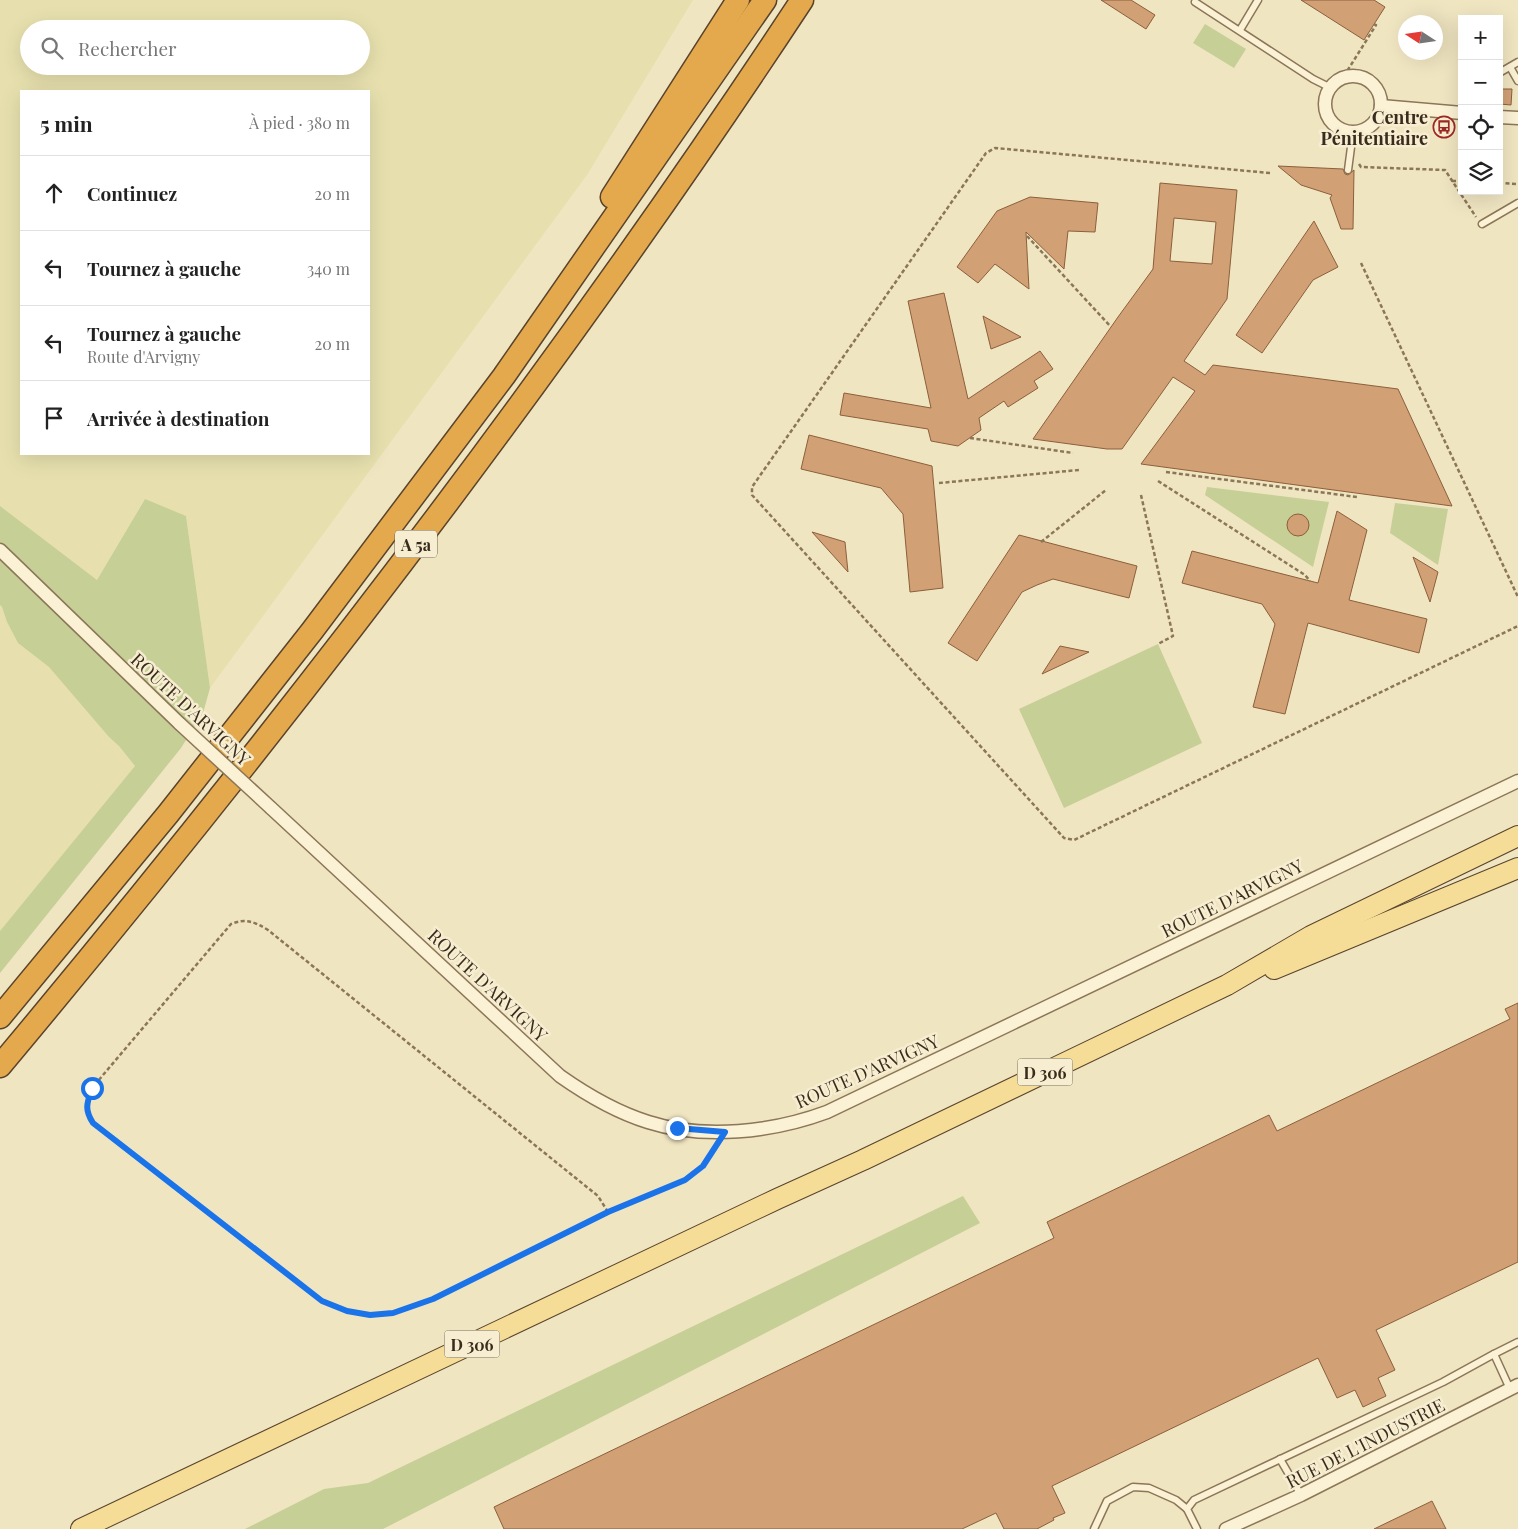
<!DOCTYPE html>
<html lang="fr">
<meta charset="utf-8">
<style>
body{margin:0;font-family:"Playfair Display",serif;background:#f6f6f6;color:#222}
.controls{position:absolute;right:15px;top:15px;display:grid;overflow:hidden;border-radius:0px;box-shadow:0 5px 20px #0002}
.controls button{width:45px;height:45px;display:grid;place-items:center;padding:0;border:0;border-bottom:1px solid #e0e0e0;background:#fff;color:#222;font:25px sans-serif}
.compass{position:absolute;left:1398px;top:15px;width:45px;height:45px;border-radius:50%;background:#fff;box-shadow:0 5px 20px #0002;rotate:282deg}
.stop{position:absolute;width:15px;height:15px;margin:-11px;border:4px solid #1a73e8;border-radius:50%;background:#fff}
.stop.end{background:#1a73e8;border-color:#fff;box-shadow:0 1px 5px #0008}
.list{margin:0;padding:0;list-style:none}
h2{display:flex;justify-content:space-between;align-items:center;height:65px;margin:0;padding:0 20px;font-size:21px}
h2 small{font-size:16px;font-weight:400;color:#767676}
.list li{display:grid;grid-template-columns:32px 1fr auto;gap:15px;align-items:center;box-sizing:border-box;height:75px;padding:0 20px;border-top:1px solid #e0e0e0}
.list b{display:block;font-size:19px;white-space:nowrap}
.list p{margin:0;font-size:16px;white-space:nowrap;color:#767676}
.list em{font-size:16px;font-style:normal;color:#767676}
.icon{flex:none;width:28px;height:28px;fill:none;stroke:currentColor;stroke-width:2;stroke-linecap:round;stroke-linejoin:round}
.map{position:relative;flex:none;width:1518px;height:1529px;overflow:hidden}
.search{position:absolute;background:#fff;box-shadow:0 5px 20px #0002;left:20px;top:20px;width:350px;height:55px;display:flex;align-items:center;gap:12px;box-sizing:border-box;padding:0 18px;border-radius:28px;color:#767676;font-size:19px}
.panel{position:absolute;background:#fff;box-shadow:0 5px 20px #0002;left:20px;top:90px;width:350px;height:365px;border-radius:0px}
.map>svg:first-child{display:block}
.farmland{fill:#e7e0ae;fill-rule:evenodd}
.green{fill:#c6cf95}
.building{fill:#d1a075;stroke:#8c5f3c;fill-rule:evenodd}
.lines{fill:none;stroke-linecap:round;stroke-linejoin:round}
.service-casing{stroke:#8b7658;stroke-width:9}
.minor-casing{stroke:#8b7658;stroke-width:15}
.primary-casing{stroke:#59432c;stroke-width:22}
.motorway-casing{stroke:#59432c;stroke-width:25}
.path{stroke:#8b7658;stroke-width:2.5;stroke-dasharray:4 2.5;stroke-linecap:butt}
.service{stroke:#fbf1d5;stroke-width:6}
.minor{stroke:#fbf1d5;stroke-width:12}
.primary{stroke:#f6dd97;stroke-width:20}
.motorway{stroke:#e5a94d;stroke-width:22}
.minor-bridge-casing{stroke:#8b7658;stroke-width:15;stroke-linecap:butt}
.minor-bridge{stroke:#fbf1d5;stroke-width:12}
.route{stroke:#1a73e8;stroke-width:6}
.labels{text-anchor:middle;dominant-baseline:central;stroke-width:5;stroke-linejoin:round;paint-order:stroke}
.shield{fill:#f7eed2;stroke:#736653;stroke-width:1}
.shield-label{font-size:16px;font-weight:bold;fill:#3a2c1d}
.poi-label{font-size:18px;font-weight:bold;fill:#3a2c1d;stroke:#f7eed2;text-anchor:end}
.street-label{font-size:18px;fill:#3a2c1d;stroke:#f7eed2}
</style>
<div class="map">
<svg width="1518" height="1529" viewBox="0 0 1518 1529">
<rect width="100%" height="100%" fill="#f0e5c1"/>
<g class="farmland">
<path d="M0,0H693L587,175L210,688L186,516L144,500L97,580L0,506ZM29,29H361V66H29ZM21,91H369V454H21Z"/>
<polygon points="0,605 2,607 7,622 18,643 49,667 109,737 119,746 135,766 0,931"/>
</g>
<g class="green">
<polygon points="1205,24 1246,49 1234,68 1193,43"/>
<polygon points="1207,487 1329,502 1313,567 1205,495"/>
<polygon points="145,499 186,516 210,688 203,713 181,748 0,973 0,931 135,766 119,746 109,737 49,667 18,643 7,622 2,607 0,605 0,506 97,580"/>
<polygon points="1395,503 1448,509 1438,565 1390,533"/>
<polygon points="1158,644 1202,743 1064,808 1019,709"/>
<polygon points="963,1196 980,1223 383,1529 245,1529 324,1489 368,1483"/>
</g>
<g class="building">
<polygon points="1101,0 1131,0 1155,15 1146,29"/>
<polygon points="1301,0 1374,0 1385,7 1364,40"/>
<polygon points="1501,89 1512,89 1511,105 1500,104"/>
<polygon points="1278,166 1343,169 1345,174 1348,175 1354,170 1353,229 1341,229 1330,198 1332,195 1301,185"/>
<path d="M1160,183L1237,190L1227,299L1184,361L1205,375L1213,365L1398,389L1452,506L1141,464L1195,391L1173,377L1122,449H1107L1033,439L1118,317L1153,269ZM1174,218L1216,222L1212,264L1170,261Z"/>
<polygon points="1030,197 1098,203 1095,232 1068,231 1064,269 1026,232 1029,289 995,264 978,283 957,267 997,211"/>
<polygon points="1314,221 1338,267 1313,280 1262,353 1236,335"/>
<polygon points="944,293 968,399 1040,351 1053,369 1034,381 1038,388 1008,407 1004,401 979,418 981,430 958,446 931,441 928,429 840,415 844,393 931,408 908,301"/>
<polygon points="983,316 1021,337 991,349"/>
<polygon points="809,435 932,466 943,588 910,592 903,514 881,488 801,469"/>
<polygon points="1337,511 1367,530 1349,600 1427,619 1419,653 1308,623 1285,714 1253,707 1275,624 1262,604 1182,583 1192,551 1318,583"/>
<circle cx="1298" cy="525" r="11"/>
<polygon points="812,532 845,542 848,572"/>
<polygon points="1019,535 1137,566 1129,598 1053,579 1037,585 1022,592 977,661 948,643"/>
<polygon points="1413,557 1438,572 1430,602"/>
<polygon points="1060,646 1089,652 1042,674"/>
<polygon points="1518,1003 1518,1262 1376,1330 1395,1370 1378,1378 1386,1396 1363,1407 1355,1390 1337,1398 1318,1358 1052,1486 1065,1513 1053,1518 1054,1520 1037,1529 1004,1529 996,1513 962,1529 504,1529 494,1507 1054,1238 1047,1222 1269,1115 1277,1131 1510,1019 1505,1009"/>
<polygon points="1432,1501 1446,1529 1374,1529"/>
</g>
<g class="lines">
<g class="service-casing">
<g id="service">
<polyline points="1195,2 1313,79 1329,87"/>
<polyline points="1240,30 1258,0"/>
<polyline points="1510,67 1518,81"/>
<polyline points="1499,73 1518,62"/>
<polyline points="1348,170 1353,132"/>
<polyline points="1482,224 1518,203"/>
<polyline points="1510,1389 1494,1354 1518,1342"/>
<polyline points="1280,1459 1301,1495"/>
<polyline points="1094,1529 1107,1501 1133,1487 1149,1488 1176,1500 1187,1509"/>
<polyline points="1197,1529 1187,1509 1194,1500 1443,1382 1494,1354"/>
</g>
</g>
<g class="minor-casing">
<g id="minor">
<circle cx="1353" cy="104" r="28"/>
<polyline points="1381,106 1462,113"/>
<polyline points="1499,117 1518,118"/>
<polyline points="0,550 180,724"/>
<path d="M271,808L560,1076C587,1095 616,1112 648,1122C704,1140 773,1132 827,1112L1518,781"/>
<polyline points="1226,1529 1301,1495 1518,1385"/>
</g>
</g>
<g class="primary-casing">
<g id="primary">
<polyline points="1274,969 1518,868"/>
<polyline points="81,1529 777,1199 863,1160 1227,985 1311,936 1518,836"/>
</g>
</g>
<g class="motorway-casing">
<g id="motorway">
<polyline points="612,197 738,0"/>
<polyline points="0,1017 168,814 312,631 504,376 765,0"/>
<path d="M0,1066C285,725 557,372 802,0"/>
</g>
</g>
<g class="path">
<polyline points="1344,76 1376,25 1374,24"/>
<polyline points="1359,164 1361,167 1445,170 1476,217"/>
<polyline points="1270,173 995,148 986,153 752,487 752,495 1064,838 1074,840 1518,626"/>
<polyline points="1452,181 1462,181"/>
<polyline points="1499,183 1518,184"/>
<polyline points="1027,236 1111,327"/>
<polyline points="1361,263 1518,597"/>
<polyline points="970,438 1073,453"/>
<polyline points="1166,472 1357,497"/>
<polyline points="1158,481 1305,575 1310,581"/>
<polyline points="939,483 1079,470"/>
<polyline points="1141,495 1173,636 1158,644"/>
<polyline points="1041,542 1106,490"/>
<path d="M608,1212L598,1196L268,930C255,922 246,918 231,924L92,1088C87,1103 84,1109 93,1123L322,1301L347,1311L370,1315L393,1313L433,1299L608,1212L685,1180L703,1166L718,1144"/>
</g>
<use href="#service" class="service"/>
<use href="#minor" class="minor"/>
<use href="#primary" class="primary"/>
<use href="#motorway" class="motorway"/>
<g class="minor-bridge-casing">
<polyline id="minor-bridge" points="180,724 271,808"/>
</g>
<use href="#minor-bridge" class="minor-bridge"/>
</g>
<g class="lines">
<path class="route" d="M92,1088C87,1103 84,1109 93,1123L322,1301L347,1311L370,1315L393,1313L433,1299L608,1212L685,1180L703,1166L725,1132L677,1128"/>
</g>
<defs>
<g id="bus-ring" transform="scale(1.125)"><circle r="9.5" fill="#f7eed2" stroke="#9e2924" stroke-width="1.5"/><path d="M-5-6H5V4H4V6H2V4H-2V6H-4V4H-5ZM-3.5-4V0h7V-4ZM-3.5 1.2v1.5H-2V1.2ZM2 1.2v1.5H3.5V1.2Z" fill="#9e2924"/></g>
</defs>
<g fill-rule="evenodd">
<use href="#bus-ring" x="1444" y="127"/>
</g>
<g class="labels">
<g class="shield">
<rect x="395" y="530.5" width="42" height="27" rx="4"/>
<rect x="1017.5" y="1058.5" width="55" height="27" rx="4"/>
<rect x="444.5" y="1330.5" width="55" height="27" rx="4"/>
</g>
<g class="shield-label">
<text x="416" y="544">A 5a</text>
<text x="1045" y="1072">D 306</text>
<text x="472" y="1344">D 306</text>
</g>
<g class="poi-label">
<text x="1428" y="117">Centre<tspan x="1428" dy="21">Pénitentiaire</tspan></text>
</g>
<g class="street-label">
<text transform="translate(191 709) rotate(43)">ROUTE D'ARVIGNY</text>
<text transform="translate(1232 898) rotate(-26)">ROUTE D'ARVIGNY</text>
<text transform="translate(488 985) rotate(43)">ROUTE D'ARVIGNY</text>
<text transform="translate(867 1071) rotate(-24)">ROUTE D'ARVIGNY</text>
<text transform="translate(1365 1443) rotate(-27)">RUE DE L'INDUSTRIE</text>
</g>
</g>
</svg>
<div class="controls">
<button>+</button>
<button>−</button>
<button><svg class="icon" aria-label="locate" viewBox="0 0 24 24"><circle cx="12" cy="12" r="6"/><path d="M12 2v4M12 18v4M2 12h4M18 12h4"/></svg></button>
<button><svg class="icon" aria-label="layers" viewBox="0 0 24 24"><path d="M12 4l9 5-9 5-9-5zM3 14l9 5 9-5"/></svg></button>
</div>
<svg class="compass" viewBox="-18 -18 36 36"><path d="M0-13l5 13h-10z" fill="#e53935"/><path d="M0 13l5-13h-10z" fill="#767676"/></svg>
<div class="stop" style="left:92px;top:1088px"></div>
<div class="stop end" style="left:677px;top:1128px"></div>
<div class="search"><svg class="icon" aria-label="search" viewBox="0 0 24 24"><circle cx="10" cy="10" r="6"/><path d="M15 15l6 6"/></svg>Rechercher</div>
<section class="panel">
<h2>5 min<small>À pied · 380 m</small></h2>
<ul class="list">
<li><svg class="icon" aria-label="ahead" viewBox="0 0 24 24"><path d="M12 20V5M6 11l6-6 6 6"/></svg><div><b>Continuez</b></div><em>20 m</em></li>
<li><svg class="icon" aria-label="left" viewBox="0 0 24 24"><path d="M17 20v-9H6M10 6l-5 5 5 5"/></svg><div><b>Tournez à gauche</b></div><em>340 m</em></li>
<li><svg class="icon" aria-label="left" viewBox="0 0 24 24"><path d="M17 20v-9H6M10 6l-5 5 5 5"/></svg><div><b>Tournez à gauche</b><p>Route d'Arvigny</p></div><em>20 m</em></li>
<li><svg class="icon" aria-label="arrive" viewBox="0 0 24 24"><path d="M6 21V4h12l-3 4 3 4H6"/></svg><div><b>Arrivée à destination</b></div></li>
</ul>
</section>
</div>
